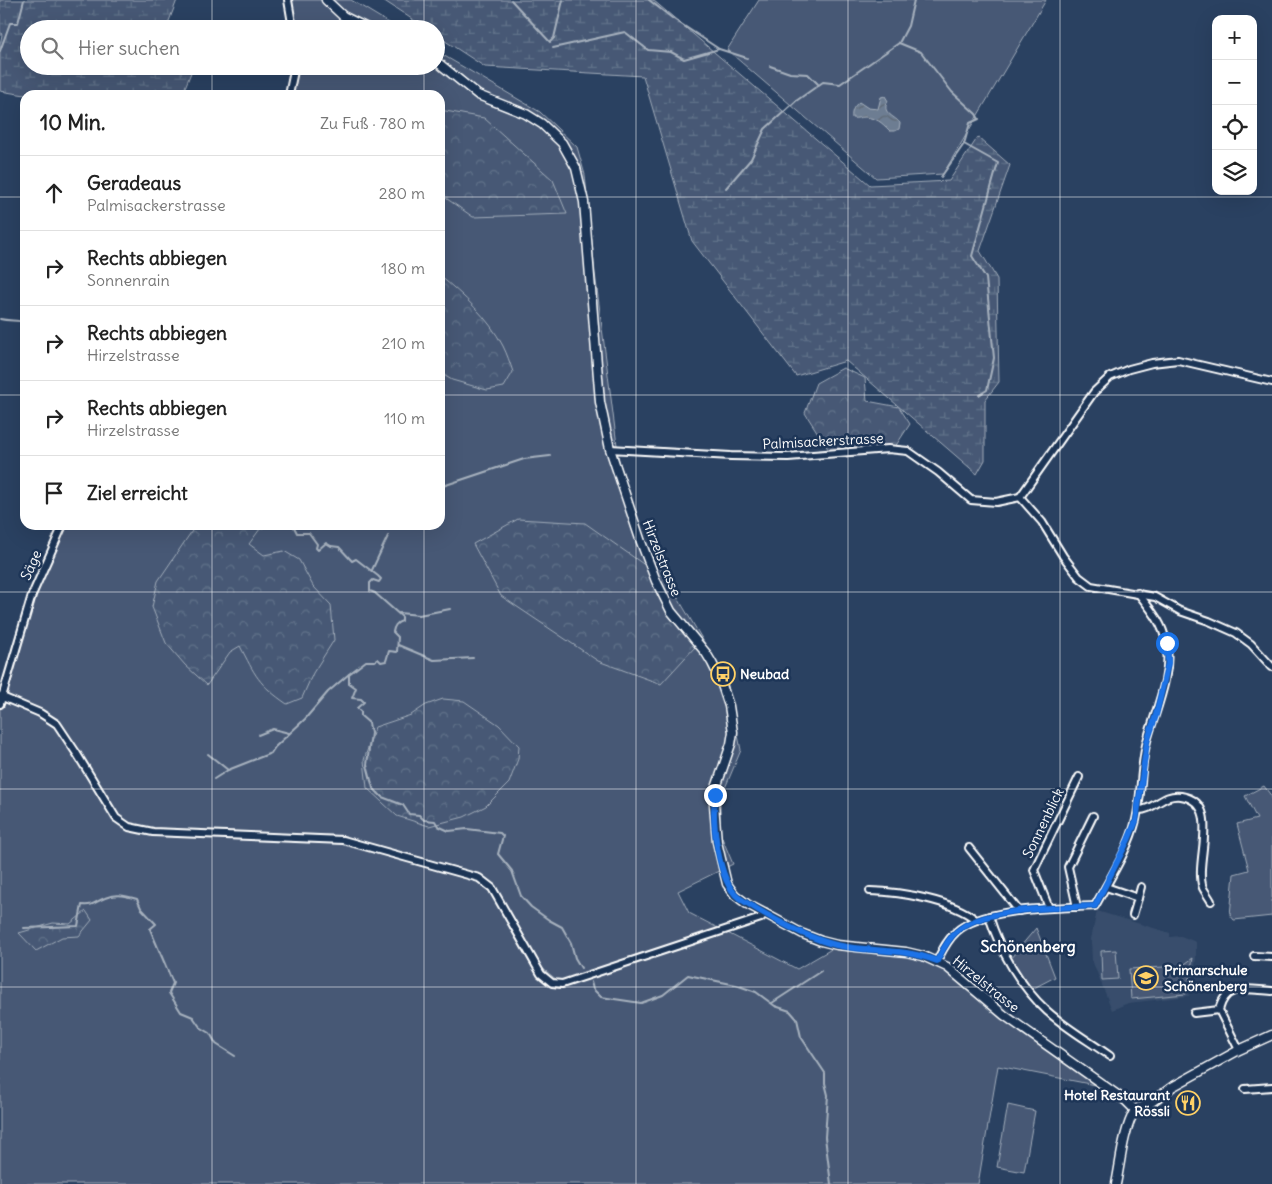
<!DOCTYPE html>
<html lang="de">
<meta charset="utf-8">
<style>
body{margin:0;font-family:Delius,sans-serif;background:#f2f2f2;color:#222}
.controls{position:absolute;right:15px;top:15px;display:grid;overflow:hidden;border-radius:10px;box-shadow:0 5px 20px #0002}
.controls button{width:45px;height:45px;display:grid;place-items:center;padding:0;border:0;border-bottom:1px solid #e0e0e0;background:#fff;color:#222;font:25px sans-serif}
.stop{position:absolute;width:15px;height:15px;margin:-11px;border:4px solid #1a73e8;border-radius:50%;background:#fff}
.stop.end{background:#1a73e8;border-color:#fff;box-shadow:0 1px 5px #0008}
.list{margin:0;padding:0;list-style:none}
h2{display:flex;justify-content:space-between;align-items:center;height:65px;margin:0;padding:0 20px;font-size:21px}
h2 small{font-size:16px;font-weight:400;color:#767676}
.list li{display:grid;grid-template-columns:32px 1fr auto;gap:15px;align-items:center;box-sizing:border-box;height:75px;padding:0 20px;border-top:1px solid #e0e0e0}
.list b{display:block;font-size:19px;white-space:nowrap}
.list p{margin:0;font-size:16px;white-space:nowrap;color:#767676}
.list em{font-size:16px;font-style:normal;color:#767676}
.icon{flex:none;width:28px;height:28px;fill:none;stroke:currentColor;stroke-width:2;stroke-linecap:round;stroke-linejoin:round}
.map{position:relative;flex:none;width:1272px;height:1184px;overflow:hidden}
.search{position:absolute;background:#fff;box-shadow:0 5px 20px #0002;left:20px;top:20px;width:425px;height:55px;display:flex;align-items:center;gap:12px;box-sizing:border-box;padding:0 18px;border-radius:28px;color:#767676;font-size:19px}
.panel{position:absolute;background:#fff;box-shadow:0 5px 20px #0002;left:20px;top:90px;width:425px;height:440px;border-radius:15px}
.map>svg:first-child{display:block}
.built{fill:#394e6c}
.grass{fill:#465975;stroke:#a2acba;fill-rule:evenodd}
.forest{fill:url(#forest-crowns);stroke:#a2acba}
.wetland{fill:url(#wetland-marsh);stroke:#a2acba}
.water{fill:url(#water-waves);stroke:#a7b1be}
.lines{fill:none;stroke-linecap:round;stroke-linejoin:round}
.stream{stroke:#a7b1be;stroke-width:2}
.minor-casing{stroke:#fff;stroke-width:10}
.tertiary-casing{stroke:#fff;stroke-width:11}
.minor{stroke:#1d3557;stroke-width:6}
.tertiary{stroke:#1d3557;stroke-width:8}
.route{stroke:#1a73e8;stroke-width:6}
.grid{fill:none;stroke:#fff;stroke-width:1;stroke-opacity:0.55}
.labels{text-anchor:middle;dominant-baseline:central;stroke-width:5;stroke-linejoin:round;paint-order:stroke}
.street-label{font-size:14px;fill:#fff;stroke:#1d3557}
.poi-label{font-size:14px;font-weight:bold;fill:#fff;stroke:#1d3557;text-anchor:start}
.quarter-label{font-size:16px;font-weight:bold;fill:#fff;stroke:#1d3557}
</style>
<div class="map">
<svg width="1272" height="1184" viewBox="0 0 1272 1184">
<defs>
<pattern id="forest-crowns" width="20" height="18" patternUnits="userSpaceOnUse" patternTransform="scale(1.25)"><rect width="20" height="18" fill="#465975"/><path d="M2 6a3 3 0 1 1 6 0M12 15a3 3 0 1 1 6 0" fill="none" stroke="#62728a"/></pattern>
<pattern id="wetland-marsh" width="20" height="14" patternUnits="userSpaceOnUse" patternTransform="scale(1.25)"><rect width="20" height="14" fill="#465975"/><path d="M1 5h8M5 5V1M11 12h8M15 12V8" fill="none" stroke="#62728a"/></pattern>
<pattern id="water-waves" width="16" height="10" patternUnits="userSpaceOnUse" patternTransform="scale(1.25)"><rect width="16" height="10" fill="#6d7d92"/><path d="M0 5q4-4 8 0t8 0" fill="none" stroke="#5e6772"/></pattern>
</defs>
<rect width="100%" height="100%" fill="#2a4161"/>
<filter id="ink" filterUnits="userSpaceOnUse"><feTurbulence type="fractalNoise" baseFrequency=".02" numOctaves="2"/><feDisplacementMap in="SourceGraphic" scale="10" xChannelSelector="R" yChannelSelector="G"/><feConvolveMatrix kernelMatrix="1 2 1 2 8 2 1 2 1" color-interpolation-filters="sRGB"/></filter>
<g filter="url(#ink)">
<polygon class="built" points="1097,911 1170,933 1170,937 1181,936 1196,942 1196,960 1189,996 1128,1003 1112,1010 1092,960 1091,939"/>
<g class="grass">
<polygon points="288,0 351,0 399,29 293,29"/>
<polygon points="759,0 1046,0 943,174 876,178 727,50"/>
<path d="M436,51L540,112L577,147L585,175L595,273L619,461L646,544L727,681L741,750L720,800V833L733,864L678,891L689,913L797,969L835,947L937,961L1105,1087L998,1066L978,1184H0V696L32,595L63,525H440V95H289L295,66H436ZM537,964L562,984L620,966L555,988Z"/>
<polygon points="1264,786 1272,797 1272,916 1234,920 1230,915 1234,874 1249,870 1237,824 1257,819 1245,796"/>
<polygon points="1036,928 1055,977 1032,989 1010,959"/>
<polygon points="1116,950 1118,979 1102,980 1101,951"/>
<polygon points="1193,958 1186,994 1131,999 1129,969 1182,966"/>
<polygon points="1008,1105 1035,1111 1024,1172 997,1167"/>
</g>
<g class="forest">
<polygon points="440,110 484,118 553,180 567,214 473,217 440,194"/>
<path d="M440,276C463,295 489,318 503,346C507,354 510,363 513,372L504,387L487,390L452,380L440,373Z"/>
<polygon points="843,368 865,378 867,401 899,407 910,424 893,450 832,455 805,413 816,383"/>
<polygon points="518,519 585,523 646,566 695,647 661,684 598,661 501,596 473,544"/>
<path d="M196,525H270L260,529L249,544L264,555L284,551L299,560L313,586L331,605L334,640L313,673L302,698L287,704C258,684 255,675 240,646L230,652L207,685L185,665L166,643L152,607L158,581Z"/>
<polygon points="443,699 464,701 499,725 519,746 518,759 509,783 486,806 464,817 429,826 397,816 367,788 364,760 375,727 411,715 426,705"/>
<polygon points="86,911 92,920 79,936 62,937 36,951 19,933 53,923 70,924"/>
</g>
<g class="wetland">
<polygon points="0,0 177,0 166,29 29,29 29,66 186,66 192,70 182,95 25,95 0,91 0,44 2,35 0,31"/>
<polygon points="383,0 653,0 870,185 949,181 978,137 1010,165 980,251 997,279 999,382 985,400 985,460 977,474 846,361 796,376 692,241 643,76 485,67 436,35 436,29 427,29"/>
</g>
<path class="water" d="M885,96L888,101C881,113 893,115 900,123L899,129L895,131H890C880,121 878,119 865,117C860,117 857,119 852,118C851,111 854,106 859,102L868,108L878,109L881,97Z"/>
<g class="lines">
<g class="stream">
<polyline points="511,0 550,42 554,38 563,0"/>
<polyline points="649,0 672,18 719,49 747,58"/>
<polyline points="899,43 921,52 952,92 976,114 979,119 970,123 964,144 998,163 972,256 986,278 994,358 987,390 979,395"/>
<polyline points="553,48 625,32 648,50 671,52 684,59 719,49"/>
<polyline points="0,51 10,23 18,23 24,0"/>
<polyline points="770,66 790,73 808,74 818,84"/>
<polyline points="941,177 964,144"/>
<polyline points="726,188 751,159 765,129 796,101 823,82 840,84 899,43 908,26 914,0"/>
<path d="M0,319C9,321 16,320 25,322"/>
<polyline points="440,487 524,459 550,456"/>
<path d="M293,525L297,533H309L317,544L316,548L318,550L326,543L331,546L339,547L352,561L356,559L378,576L381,579L379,582L373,580L370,583V591L375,593L402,617V621C396,623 394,626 393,632L398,637L397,652L389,651L386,661L381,662L378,659L375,661H366L349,674V683L356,688L352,698L361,699L364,702L357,708L361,712V716L369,723L371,733L367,765L373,788L382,797L403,805L409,814L419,815L424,820L435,821L438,826L449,831L467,829L500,833L503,836L498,854L512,871L521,896L531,907L549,920L562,927L571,943L575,958L581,968"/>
<polyline points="392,528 393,525"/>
<polyline points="372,570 388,536"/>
<polyline points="399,613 419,615 450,609"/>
<polyline points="398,645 434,660 473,658"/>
<polyline points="258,735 273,729 289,733"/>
<polyline points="208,754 228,770"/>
<polyline points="214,779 228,770 271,753 275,747 305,719 328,692 349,674"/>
<path d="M24,928L78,926L82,905C95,906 94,902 105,898C116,893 127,896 137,899L141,908L156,924L150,929L173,983L169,993L181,1012L193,1017L200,1027L210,1033L216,1044L235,1056"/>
<polyline points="591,982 593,989 601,997 641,1003 663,995 688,975 736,985 756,992 775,1006 790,1011 797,1019 801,1037 825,1073 825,1083 828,1095 825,1137 831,1184"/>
<polyline points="772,1003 821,971"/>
</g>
<g class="minor-casing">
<g id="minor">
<polyline points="288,0 293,29"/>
<polyline points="289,95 295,66"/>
<polyline points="1272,382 1178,360 1152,363 1129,369 1110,377 1094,392 1020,497 1042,522 1063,556 1079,577 1091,586 1155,597 1180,611 1209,621 1236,633 1251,644 1272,667"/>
<polyline points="610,449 731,456 788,457 888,449 908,451 938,472 971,500 996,502 1020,497"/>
<polyline points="0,696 40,713 57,724 77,754 116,818 129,827 153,832 343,840 479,878 492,888 541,974 552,983 562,984 574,980 761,918 765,913"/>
<polyline points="0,704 32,595 63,525"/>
<path d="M1138,810C1153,811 1163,793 1181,796C1224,803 1193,861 1203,888C1205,892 1209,897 1211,901"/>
<polyline points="969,848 1019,911"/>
<polyline points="1106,887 1138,898 1141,887"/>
<path d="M870,891C901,892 952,900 976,920"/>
<polyline points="1077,907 1068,867 1093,816"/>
<polyline points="1049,908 1034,870 1079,777"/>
<polyline points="1133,915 1138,898"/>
<path d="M989,916C1000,951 1020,986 1047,1011C1066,1028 1089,1041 1110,1056"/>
<polyline points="1254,956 1272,957"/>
<path d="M937,961C942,951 947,940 956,932C982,907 1060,908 1095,906C1109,880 1129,849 1136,820C1142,794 1140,767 1147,741C1155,711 1173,674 1166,642C1162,621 1150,609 1138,593"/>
<polyline points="1194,1013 1219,1010"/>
<path d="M1239,1050L1219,1010C1226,982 1248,990 1272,991"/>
<polyline points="1245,1089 1272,1087"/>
</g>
</g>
<g class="tertiary-casing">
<g id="tertiary">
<polyline points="326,0 343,16 369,29"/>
<polyline points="436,61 478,95 526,114 542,124 562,143 576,168 584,202 600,402 610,449 641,542 656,581 671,611 706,653 712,663 720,679 729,706 733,732 731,744 716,788 714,804 717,842 727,884 735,895 747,904 803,934 821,941 837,945 906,952 923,956 947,967 1004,1015 1126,1101 1135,1110"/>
<polyline points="1135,1110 1149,1104 1172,1087 1239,1050 1272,1035"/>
<path d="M1116,1184C1121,1160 1123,1131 1135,1110"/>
</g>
</g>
<use href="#minor" class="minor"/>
<use href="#tertiary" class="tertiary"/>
</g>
</g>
<g class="lines" filter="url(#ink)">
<path class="route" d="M715,795C712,822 717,880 739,898C767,916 803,937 836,945C871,953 901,947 937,961C942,951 947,940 956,932C982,907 1060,908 1095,906L1128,840L1136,821L1147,742L1156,715L1168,663L1167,643"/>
</g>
<path class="grid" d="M212,0V29M424,0V29M636,0V1184M848,0V1184M1060,0V1184M212,66V95M424,66V95M0,197H25M440,197H1272M0,395H25M440,395H1272M212,525V1184M424,525V1184M0,592H1272M0,789H1272M0,987H1272"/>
<defs>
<g id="bus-ring" transform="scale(1.25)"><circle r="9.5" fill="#1d3557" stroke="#ffd166" stroke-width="1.5"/><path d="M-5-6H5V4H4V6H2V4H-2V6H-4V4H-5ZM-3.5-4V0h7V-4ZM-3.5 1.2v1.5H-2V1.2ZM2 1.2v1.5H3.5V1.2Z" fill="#ffd166"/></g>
<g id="school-ring" transform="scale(1.25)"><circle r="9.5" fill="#1d3557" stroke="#ffd166" stroke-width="1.5"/><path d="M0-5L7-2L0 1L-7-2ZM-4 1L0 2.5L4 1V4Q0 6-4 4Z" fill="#ffd166"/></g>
<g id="restaurant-ring" transform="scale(1.25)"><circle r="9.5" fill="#1d3557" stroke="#ffd166" stroke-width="1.5"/><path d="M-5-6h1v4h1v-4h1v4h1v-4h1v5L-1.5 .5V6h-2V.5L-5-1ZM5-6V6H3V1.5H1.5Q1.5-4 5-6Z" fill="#ffd166"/></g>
</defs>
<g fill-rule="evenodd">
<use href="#bus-ring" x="723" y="674"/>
<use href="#school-ring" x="1146" y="978"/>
<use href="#restaurant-ring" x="1188" y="1103"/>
</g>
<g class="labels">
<g class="street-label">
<text transform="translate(823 441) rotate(-3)">Palmisackerstrasse</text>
<text transform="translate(662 558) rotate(68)">Hirzelstrasse</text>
<text transform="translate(31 565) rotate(-66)">Säge</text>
<text transform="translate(1043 823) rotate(-64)">Sonnenblick</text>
<text transform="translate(986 984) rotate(39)">Hirzelstrasse</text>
</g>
<g class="poi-label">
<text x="740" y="674">Neubad</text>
<text x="1164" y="970">Primarschule<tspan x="1164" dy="16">Schönenberg</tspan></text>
<text x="1170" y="1095" text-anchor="end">Hotel Restaurant<tspan x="1170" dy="16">Rössli</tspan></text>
</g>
<g class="quarter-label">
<text x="1028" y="946">Schönenberg</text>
</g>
</g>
</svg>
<div class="controls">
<button>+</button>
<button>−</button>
<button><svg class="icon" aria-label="locate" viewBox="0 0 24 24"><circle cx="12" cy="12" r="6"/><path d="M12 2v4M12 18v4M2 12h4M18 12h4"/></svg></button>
<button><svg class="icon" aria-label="layers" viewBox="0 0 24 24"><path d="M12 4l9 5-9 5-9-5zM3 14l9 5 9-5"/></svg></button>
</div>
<div class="stop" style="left:1167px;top:643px"></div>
<div class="stop end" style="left:715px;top:795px"></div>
<div class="search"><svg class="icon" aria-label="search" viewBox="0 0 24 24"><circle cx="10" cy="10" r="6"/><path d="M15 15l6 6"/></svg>Hier suchen</div>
<section class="panel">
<h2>10 Min.<small>Zu Fuß · 780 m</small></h2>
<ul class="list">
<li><svg class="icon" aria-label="ahead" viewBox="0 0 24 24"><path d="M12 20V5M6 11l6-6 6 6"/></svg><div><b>Geradeaus</b><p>Palmisackerstrasse</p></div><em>280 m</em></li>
<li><svg class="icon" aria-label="right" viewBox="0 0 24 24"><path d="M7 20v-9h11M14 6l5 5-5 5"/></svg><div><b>Rechts abbiegen</b><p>Sonnenrain</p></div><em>180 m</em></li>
<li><svg class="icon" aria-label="right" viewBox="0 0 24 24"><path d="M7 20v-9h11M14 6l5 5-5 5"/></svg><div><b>Rechts abbiegen</b><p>Hirzelstrasse</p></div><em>210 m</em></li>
<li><svg class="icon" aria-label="right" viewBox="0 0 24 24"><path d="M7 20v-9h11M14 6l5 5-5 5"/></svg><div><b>Rechts abbiegen</b><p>Hirzelstrasse</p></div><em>110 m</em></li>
<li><svg class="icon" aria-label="arrive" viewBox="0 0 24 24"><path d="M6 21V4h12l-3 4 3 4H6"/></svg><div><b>Ziel erreicht</b></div></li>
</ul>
</section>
</div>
